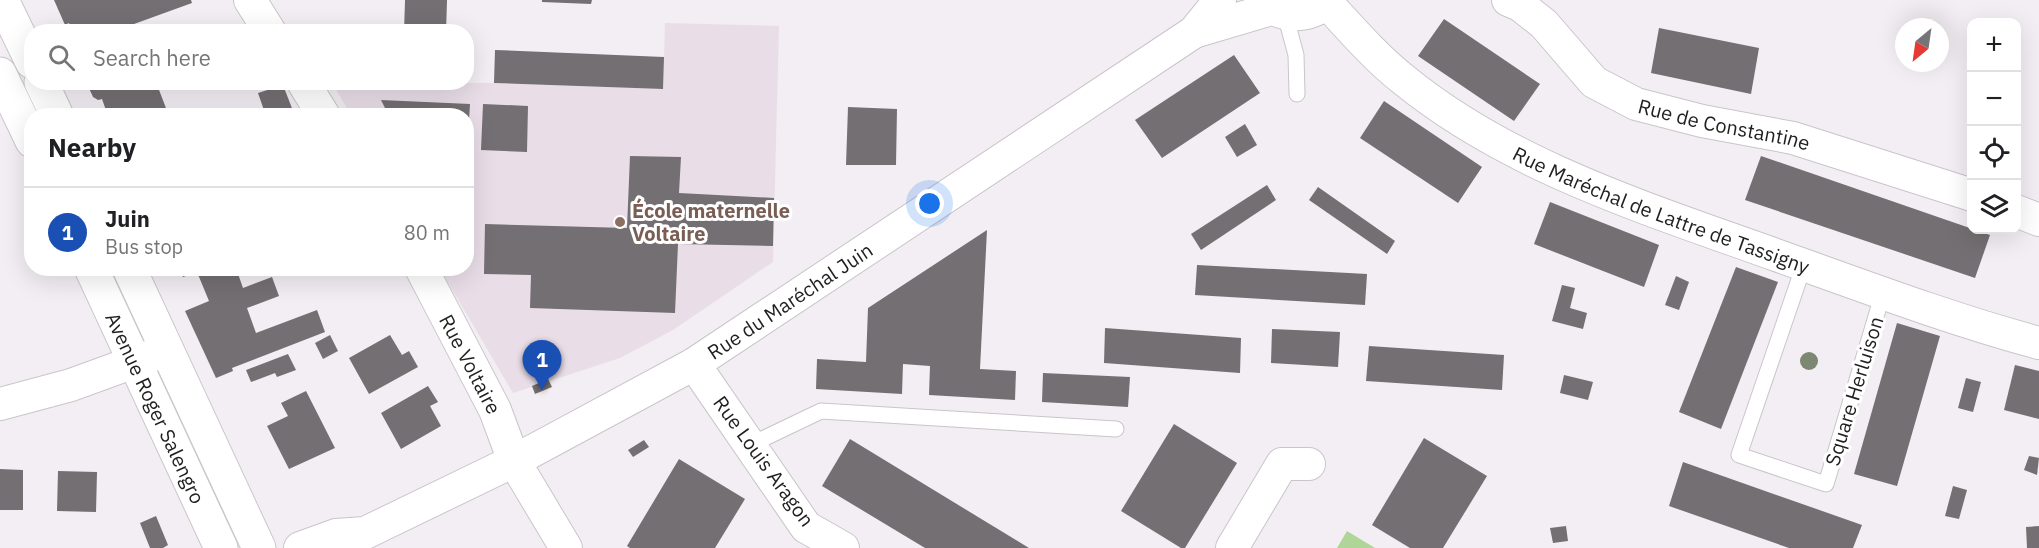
<!DOCTYPE html>
<meta charset="utf-8">
<style>
body{margin:0;font-family:"IBM Plex Sans",sans-serif;background:#f6f6f6;color:#202124}
.controls{position:absolute;right:18px;top:18px;display:grid;overflow:hidden;border-radius:12px;box-shadow:0 6px 24px #0002}
.controls button{width:54px;height:54px;display:grid;place-items:center;padding:0;border:0;border-bottom:2px solid #e0e0e0;background:#fff;color:#202124;font:30px sans-serif}
.compass{position:absolute;left:1895px;top:18px;width:54px;height:54px;border-radius:50%;background:#fff;box-shadow:0 6px 24px #0002;rotate:209deg}
.you{position:absolute;left:930px;top:204px;width:21px;height:21px;margin:-15px;border:4px solid #fff;border-radius:50%;background:#1a73e8;box-shadow:0 0 0 9px #1a73e833}
.badge{display:grid;place-items:center;width:39px;height:39px;border-radius:50%;background:#db2777;color:#fff;font-size:20px;font-weight:700}
.pin{position:absolute;translate:-50% -50px;filter:drop-shadow(0 2px 3px #0008)}
.pin::after{content:'';position:absolute;top:32px;width:21px;height:18px;background:inherit;clip-path:polygon(0 0,100% 0,50% 100%)}
.list{margin:0;padding:0;list-style:none}
h2{display:flex;justify-content:space-between;align-items:center;height:78px;margin:0;padding:0 24px;font-size:26px}
h2 small{font-size:20px;font-weight:400;color:#757577}
.list li{display:grid;grid-template-columns:39px 1fr auto;gap:18px;align-items:center;box-sizing:border-box;height:90px;padding:0 24px;border-top:2px solid #e0e0e0}
.list b{display:block;font-size:22px;white-space:nowrap}
.list p{margin:0;font-size:20px;white-space:nowrap;color:#757577}
.list em{font-size:20px;font-style:normal;color:#757577}
.icon{flex:none;width:33px;height:33px;fill:none;stroke:currentColor;stroke-width:2;stroke-linecap:round;stroke-linejoin:round}
.map{position:relative;flex:none;width:2039px;height:548px;overflow:hidden}
.search{position:absolute;background:#fff;box-shadow:0 6px 24px #0002;left:24px;top:24px;width:450px;height:66px;display:flex;align-items:center;gap:15px;box-sizing:border-box;padding:0 21px;border-radius:24px;color:#757577;font-size:22px}
.panel{position:absolute;background:#fff;box-shadow:0 6px 24px #0002;left:24px;top:108px;width:450px;height:168px;border-radius:24px}
.map>svg:first-child{display:block}
.built{fill:#e9dee8}
.green{fill:#afd698}
.building{fill:#746f72}
.lines{fill:none;stroke-linecap:round;stroke-linejoin:round}
.lane-casing{stroke:#c9c5c9;stroke-width:17}
.street-casing{stroke:#c9c5c9;stroke-width:34}
.secondary-casing{stroke:#c9c5c9;stroke-width:35}
.lane{stroke:#fff;stroke-width:15}
.street{stroke:#fff;stroke-width:32}
.secondary{stroke:#fff;stroke-width:33}
.tree{fill:#7c8871}
.education-dot{fill:#8d6e63;stroke:#fff;stroke-width:2}
.labels{text-anchor:middle;dominant-baseline:central;stroke-width:6;stroke-linejoin:round;paint-order:stroke}
.street-label{font-size:20px;fill:#201f20;stroke:#fff}
.education-label{font-size:20px;font-weight:bold;fill:#785e54;stroke:#fff;text-anchor:start}
</style>
<div class="map">
<svg width="2039" height="548" viewBox="0 0 2039 548">
<rect width="100%" height="100%" fill="#f3eef3"/>
<polygon class="built" points="665,23 779,26 773,262 673,330 620,358 513,393 440,269 466,268 466,116 351,115 332,83 494,83 663,89"/>
<polygon class="green" points="1347,531 1375,548 1337,548"/>
<g class="building">
<polygon points="54,0 191,0 192,3 134,24 137,32 72,32 69,23 65,25"/>
<polygon points="405,0 447,0 446,32 404,32"/>
<polygon points="542,0 592,0 591,4 542,2"/>
<polygon points="1444,19 1540,84 1514,121 1418,56"/>
<polygon points="1659,28 1759,48 1751,94 1651,73"/>
<polygon points="495,50 664,57 663,89 494,83"/>
<polygon points="1234,55 1260,93 1162,158 1135,120"/>
<polygon points="90,82 156,82 169,116 108,116 102,99 98,100 93,97 88,86"/>
<polygon points="283,85 295,116 266,116 258,93"/>
<polygon points="381,100 470,104 468,136 466,116 389,116"/>
<polygon points="1384,101 1482,167 1458,203 1360,138"/>
<polygon points="483,104 528,106 527,152 481,150"/>
<polygon points="848,107 897,109 896,165 846,165"/>
<polygon points="1245,124 1257,145 1237,157 1225,137"/>
<polygon points="630,156 681,157 679,193 774,198 773,246 678,244 675,313 530,308 531,275 484,274 485,224 627,228"/>
<polygon points="1761,156 1990,235 1975,278 1745,200"/>
<polygon points="1267,185 1276,200 1201,250 1191,234"/>
<polygon points="1318,187 1395,241 1387,254 1309,200"/>
<polygon points="1550,202 1659,245 1644,287 1534,244"/>
<polygon points="987,230 980,369 1016,371 1015,400 929,395 930,366 903,364 902,394 816,389 817,359 866,362 868,308"/>
<polygon points="1197,265 1367,274 1365,305 1195,295"/>
<polygon points="1736,267 1778,282 1721,429 1679,412"/>
<polygon points="180,268 236,268 243,288 272,277 279,296 247,308 256,333 317,310 325,332 232,368 233,371 216,378 185,311 209,301 197,272 183,277"/>
<polygon points="1676,276 1689,282 1679,310 1665,305"/>
<polygon points="1562,285 1575,288 1570,308 1587,313 1583,329 1552,321"/>
<polygon points="1897,323 1940,336 1897,486 1854,474"/>
<polygon points="1105,328 1241,338 1240,373 1104,363"/>
<polygon points="1272,329 1340,332 1338,367 1271,363"/>
<polygon points="330,335 338,351 323,359 315,343"/>
<polygon points="390,335 402,355 409,351 418,367 369,394 349,358"/>
<polygon points="1369,346 1504,355 1502,390 1366,381"/>
<polygon points="288,354 296,370 277,377 275,373 251,382 246,370"/>
<polygon points="2015,365 2039,371 2039,419 2004,410"/>
<polygon points="1043,373 1130,377 1128,407 1042,402"/>
<polygon points="1564,375 1593,382 1588,400 1560,393"/>
<polygon points="1966,378 1981,382 1973,412 1958,408"/>
<polygon points="548,379 552,387 535,394 532,386"/>
<polygon points="428,386 438,402 430,406 441,426 401,449 381,413"/>
<polygon points="306,391 335,448 289,469 267,426 288,416 281,403"/>
<polygon points="1174,424 1237,463 1185,548 1181,548 1121,511"/>
<polygon points="1424,438 1487,476 1443,548 1410,548 1372,525"/>
<polygon points="850,439 1029,548 925,548 822,486"/>
<polygon points="644,440 649,447 633,457 628,450"/>
<polygon points="2029,456 2039,458 2037,475 2024,470"/>
<polygon points="679,459 745,499 715,548 630,548 627,546"/>
<polygon points="1683,462 1862,525 1853,548 1789,548 1669,506"/>
<polygon points="0,469 23,470 23,510 0,510"/>
<polygon points="58,471 97,472 96,512 57,511"/>
<polygon points="1953,486 1967,490 1959,519 1945,516"/>
<polygon points="156,516 168,545 163,548 150,548 140,523"/>
<polygon points="1566,526 1568,541 1553,543 1550,528"/>
<polygon points="2039,526 2039,548 2027,548 2026,527"/>
</g>
<g class="lines">
<g class="lane-casing">
<g id="lane">
<polyline points="1285,14 1296,55 1297,94"/>
<polyline points="1804,265 1739,455 1826,484 1883,293"/>
<polyline points="750,445 821,411 1116,429"/>
</g>
</g>
<g class="street-casing">
<g id="street">
<polyline points="250,0 270,32"/>
<path d="M1262,0C1281,19 1310,19 1329,0"/>
<path id="s1" d="M1508,0L1520,5L1544,24L1594,82L1636,104L1702,121L1793,138L1972,195"/>
<path id="s2" d="M1327,3C1351,29 1376,58 1404,80C1511,167 1648,209 1776,255C1863,286 1950,319 2039,343"/>
<polyline points="1194,32 1271,9"/>
<polyline points="303,82 324,116"/>
<polyline points="2016,211 2039,220"/>
<path id="s3" d="M421,268L495,410L514,461L566,548"/>
<polyline points="694,364 806,527 843,548"/>
<polyline points="0,404 71,385 167,350"/>
<path id="s4" d="M300,548L336,535L365,533L514,461L694,364L1194,32L1220,0"/>
<polyline points="1232,548 1282,464 1309,464"/>
</g>
</g>
<g class="secondary-casing">
<g id="secondary">
<polyline points="2,0 32,62"/>
<polyline points="0,74 32,141"/>
<polyline points="41,82 57,116"/>
<path id="s5" d="M91,268L221,548"/>
<polyline points="129,268 259,548"/>
</g>
</g>
<use href="#lane" class="lane"/>
<use href="#street" class="street"/>
<use href="#secondary" class="secondary"/>
</g>
<circle class="tree" cx="1809" cy="361" r="9"/>
<circle class="education-dot" cx="620" cy="222" r="6"/>
<g class="labels">
<g class="street-label">
<text stroke="none"><textPath href="#s1" startOffset="258">Rue de Constantine</textPath></text>
<text stroke="none"><textPath href="#s2" startOffset="399">Rue Maréchal de Lattre de Tassigny</textPath></text>
<text stroke="none"><textPath href="#s4" startOffset="552">Rue du Maréchal Juin</textPath></text>
<text stroke="none"><textPath href="#s3" startOffset="108">Rue Voltaire</textPath></text>
<text transform="translate(1854 391) rotate(-73)">Square Herluison</text>
<text stroke="none"><textPath href="#s5" startOffset="154">Avenue Roger Salengro</textPath></text>
<text transform="translate(764 461) rotate(54)">Rue Louis Aragon</text>
</g>
<g class="education-label">
<text x="632" y="210">École maternelle<tspan x="632" dy="23">Voltaire</tspan></text>
</g>
</g>
</svg>
<div class="controls">
<button>+</button>
<button>−</button>
<button><svg class="icon" aria-label="locate" viewBox="0 0 24 24"><circle cx="12" cy="12" r="6"/><path d="M12 2v4M12 18v4M2 12h4M18 12h4"/></svg></button>
<button><svg class="icon" aria-label="layers" viewBox="0 0 24 24"><path d="M12 4l9 5-9 5-9-5zM3 14l9 5 9-5"/></svg></button>
</div>
<svg class="compass" viewBox="-18 -18 36 36"><path d="M0-13l5 13h-10z" fill="#e53935"/><path d="M0 13l5-13h-10z" fill="#757577"/></svg>
<div class="you"></div>
<div class="pin badge" style="left:542px;top:390px;background:#1a4fb4">1</div>
<div class="search"><svg class="icon" aria-label="search" viewBox="0 0 24 24"><circle cx="10" cy="10" r="6"/><path d="M15 15l6 6"/></svg>Search here</div>
<section class="panel">
<h2>Nearby<small></small></h2>
<ul class="list">
<li><span class="badge" style="background:#1a4fb4">1</span><div><b>Juin</b><p>Bus stop</p></div><em>80 m</em></li>
</ul>
</section>
</div>
